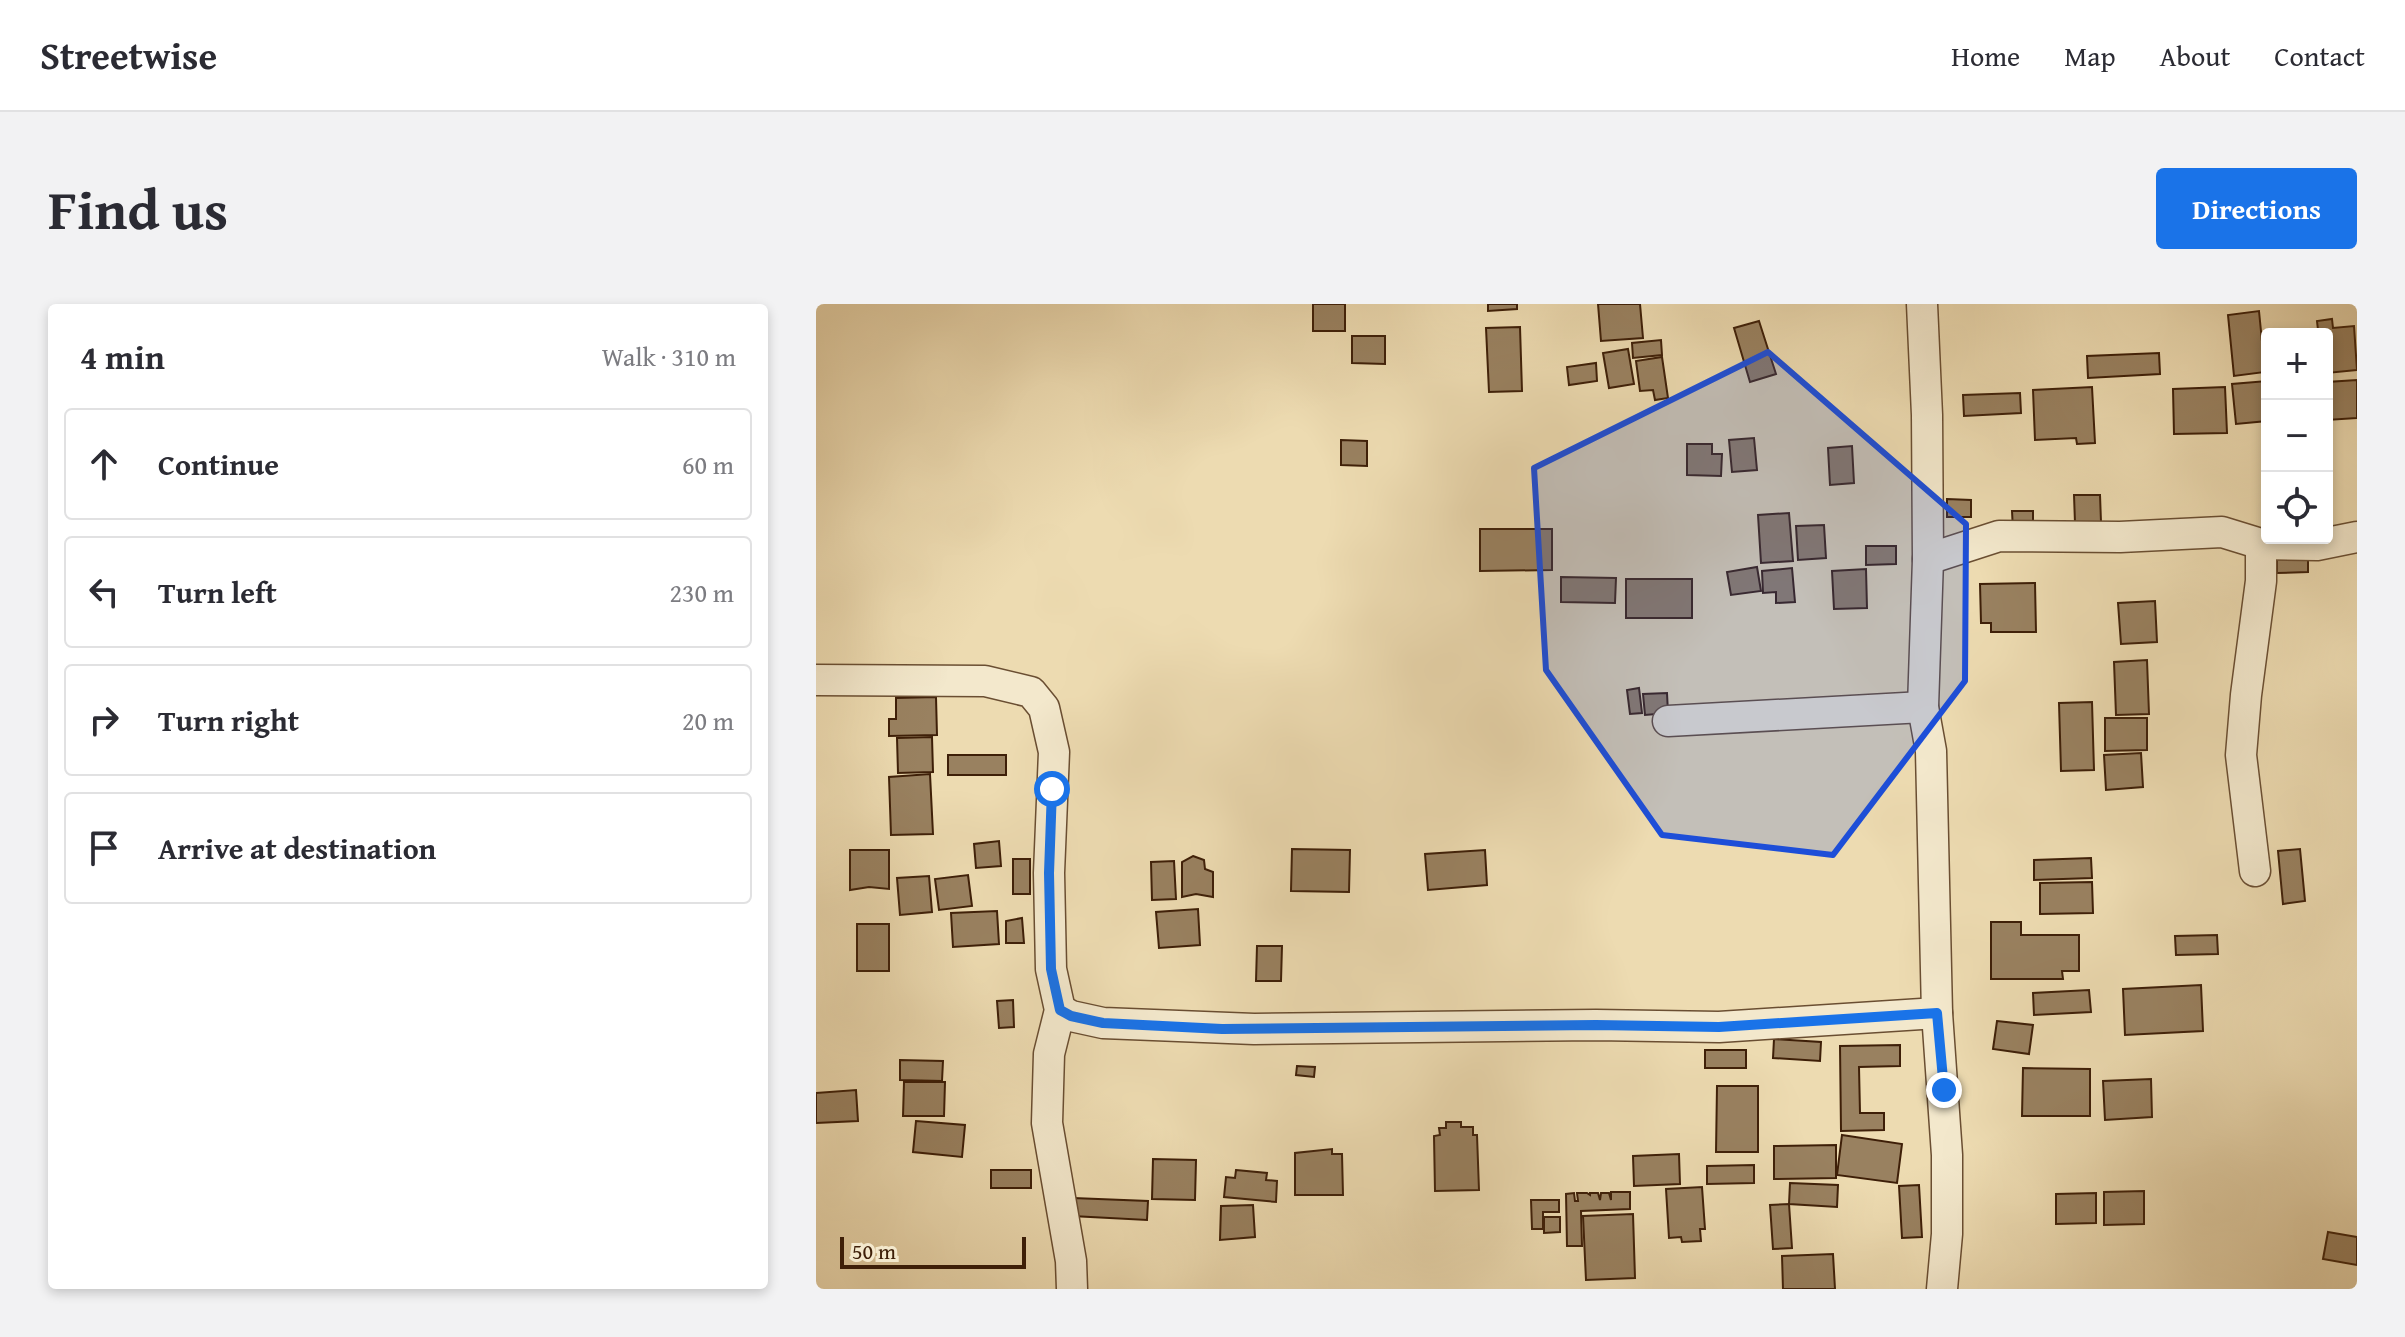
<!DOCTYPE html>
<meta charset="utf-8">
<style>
body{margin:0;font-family:"Gentium Book Plus",serif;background:#f2f2f3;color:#2b2b33}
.controls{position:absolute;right:24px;top:24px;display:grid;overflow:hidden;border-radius:8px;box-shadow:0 4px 12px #0003}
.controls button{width:72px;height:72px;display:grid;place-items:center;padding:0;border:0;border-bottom:2px solid #e1e1e2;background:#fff;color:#2b2b33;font:40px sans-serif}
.scale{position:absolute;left:24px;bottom:20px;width:186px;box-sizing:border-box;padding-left:8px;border:4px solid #3e1f08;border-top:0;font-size:22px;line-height:28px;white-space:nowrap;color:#3e1f08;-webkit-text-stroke:6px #f3e8cc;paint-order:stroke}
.stop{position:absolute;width:24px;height:24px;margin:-18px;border:6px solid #1a73e8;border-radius:50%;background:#fff}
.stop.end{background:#1a73e8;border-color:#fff;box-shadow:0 2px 8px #0008}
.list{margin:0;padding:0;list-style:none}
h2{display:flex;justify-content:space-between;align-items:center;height:104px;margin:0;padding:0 32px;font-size:34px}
h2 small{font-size:26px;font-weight:400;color:#7c7c81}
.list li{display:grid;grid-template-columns:52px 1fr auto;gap:24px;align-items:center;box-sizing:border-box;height:112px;margin:0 16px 16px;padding:0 16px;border:2px solid #e1e1e2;border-radius:8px}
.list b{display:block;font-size:30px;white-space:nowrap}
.list em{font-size:26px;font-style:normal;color:#7c7c81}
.icon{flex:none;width:44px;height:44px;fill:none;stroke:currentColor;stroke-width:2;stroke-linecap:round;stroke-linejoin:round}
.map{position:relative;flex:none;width:1541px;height:985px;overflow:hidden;border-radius:8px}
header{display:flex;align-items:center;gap:48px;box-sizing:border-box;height:112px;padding:0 40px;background:#fff;border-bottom:2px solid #e1e1e2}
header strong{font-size:38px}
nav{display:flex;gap:44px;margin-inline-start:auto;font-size:28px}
.intro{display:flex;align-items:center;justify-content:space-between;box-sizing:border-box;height:192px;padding:0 48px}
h1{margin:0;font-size:56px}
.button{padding:20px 36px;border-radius:8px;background:#1a73e8;color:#fff;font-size:28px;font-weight:700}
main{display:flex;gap:48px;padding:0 48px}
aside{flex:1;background:#fff;border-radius:8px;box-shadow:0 4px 12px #0003}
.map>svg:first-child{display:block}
.building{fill:#998160;stroke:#3e1f08;stroke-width:2}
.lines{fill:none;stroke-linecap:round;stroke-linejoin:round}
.street-casing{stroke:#6a4e32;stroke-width:33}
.street{stroke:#f3e8cc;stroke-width:30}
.route{stroke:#1a73e8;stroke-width:10}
.marked{fill:#1d4ed8;fill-opacity:0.2;stroke:#1d4ed8;stroke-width:6;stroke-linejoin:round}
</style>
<header>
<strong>Streetwise</strong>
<nav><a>Home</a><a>Map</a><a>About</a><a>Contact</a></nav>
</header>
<div class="intro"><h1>Find us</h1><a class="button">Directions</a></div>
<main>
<aside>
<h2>4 min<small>Walk · 310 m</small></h2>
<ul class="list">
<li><svg class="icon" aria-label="ahead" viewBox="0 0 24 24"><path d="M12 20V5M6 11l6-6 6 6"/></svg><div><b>Continue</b></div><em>60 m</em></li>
<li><svg class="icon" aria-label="left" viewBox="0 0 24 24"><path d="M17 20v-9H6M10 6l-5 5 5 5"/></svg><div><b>Turn left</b></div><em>230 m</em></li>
<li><svg class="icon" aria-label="right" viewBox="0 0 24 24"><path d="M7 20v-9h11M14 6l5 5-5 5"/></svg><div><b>Turn right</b></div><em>20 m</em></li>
<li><svg class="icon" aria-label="arrive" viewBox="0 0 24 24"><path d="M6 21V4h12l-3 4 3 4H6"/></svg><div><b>Arrive at destination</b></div></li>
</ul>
</aside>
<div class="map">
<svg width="1541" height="985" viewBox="0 0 1541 985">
<rect width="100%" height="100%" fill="#eddbb1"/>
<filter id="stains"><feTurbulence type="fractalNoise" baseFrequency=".0025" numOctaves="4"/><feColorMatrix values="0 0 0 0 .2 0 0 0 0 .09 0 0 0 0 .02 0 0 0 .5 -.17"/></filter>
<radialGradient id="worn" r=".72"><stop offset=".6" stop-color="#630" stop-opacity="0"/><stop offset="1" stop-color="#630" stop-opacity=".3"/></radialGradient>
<g class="building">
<rect x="497" y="0" width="32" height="27"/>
<polygon points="672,0 701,0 701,5 672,7"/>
<polygon points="782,0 824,0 827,34 785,37"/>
<polygon points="1443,7 1449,68 1418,72 1412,11"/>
<polygon points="1516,15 1517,24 1538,22 1541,66 1511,69 1511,30 1490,30 1490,27 1502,26 1501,17"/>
<polygon points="943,17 960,70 934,78 918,24"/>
<polygon points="704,23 706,87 673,88 670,24"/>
<polygon points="536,32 569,32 569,60 536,59"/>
<polygon points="845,36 846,51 817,54 816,39"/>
<polygon points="812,45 818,80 793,84 787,49"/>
<polygon points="1343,49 1344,70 1272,74 1271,52"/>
<polygon points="846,53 852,94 839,96 837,86 824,87 820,57"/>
<polygon points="780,59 781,77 753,81 751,63"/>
<polygon points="1541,76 1541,114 1511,116 1511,78"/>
<polygon points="1451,77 1451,117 1420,120 1416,80"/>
<polygon points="1276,83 1279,139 1261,140 1260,134 1219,136 1217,86"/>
<polygon points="1409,83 1411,129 1358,130 1357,85"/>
<polygon points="1204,89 1205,109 1148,112 1147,91"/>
<polygon points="938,134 941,166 916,168 913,136"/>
<polygon points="525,136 551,137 551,162 525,161"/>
<polygon points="871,140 896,140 896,150 906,150 905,172 871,171"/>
<polygon points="1036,142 1038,179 1014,181 1012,144"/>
<polygon points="1258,191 1284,191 1285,218 1259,219"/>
<polygon points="1131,195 1155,196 1155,213 1131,213"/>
<polygon points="1196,207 1217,207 1217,225 1197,226"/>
<polygon points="973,209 977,257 945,259 942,211"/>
<polygon points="1008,221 1010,254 982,256 980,222"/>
<polygon points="664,225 736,225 736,266 664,267"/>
<polygon points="1050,242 1080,242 1080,260 1050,261"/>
<polygon points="1492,253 1492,268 1461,269 1461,254"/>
<polygon points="941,263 945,287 915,291 911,268"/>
<polygon points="976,264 979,298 960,299 960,288 947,289 946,267"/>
<polygon points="1050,265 1051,304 1018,305 1016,267"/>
<polygon points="745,273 800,274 799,299 745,298"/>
<rect x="810" y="275" width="66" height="39"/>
<polygon points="1219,279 1220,328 1175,328 1175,319 1165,319 1164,280"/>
<polygon points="1339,297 1341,338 1305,340 1302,299"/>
<polygon points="1331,356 1333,410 1300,411 1298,358"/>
<polygon points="823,384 826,409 814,410 811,386"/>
<polygon points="851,389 852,409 829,411 827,390"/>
<polygon points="120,393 121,431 73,432 73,415 80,415 80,394"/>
<polygon points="1276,398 1278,466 1245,467 1243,399"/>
<polygon points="1289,414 1331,414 1331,446 1289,447"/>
<polygon points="116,433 117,468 82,469 81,434"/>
<polygon points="1325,449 1327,483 1290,486 1288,451"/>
<rect x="132" y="451" width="58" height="20"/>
<polygon points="114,470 117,530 75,531 73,473"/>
<polygon points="183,537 185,562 160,564 158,540"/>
<polygon points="476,545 534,546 533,588 475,587"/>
<polygon points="1484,545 1489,597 1467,600 1462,547"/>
<polygon points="34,546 73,546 73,585 53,583 34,586"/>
<polygon points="669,546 671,581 612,586 609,550"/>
<polygon points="377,552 388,556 389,565 397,568 397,593 380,590 366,593 366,558"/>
<polygon points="1275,554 1276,574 1218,576 1218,556"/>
<rect x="197" y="555" width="17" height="35"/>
<polygon points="358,557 360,595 336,596 335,558"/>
<polygon points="152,571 156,602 123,606 119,575"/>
<polygon points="113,572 116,608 84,611 81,574"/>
<polygon points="1276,578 1277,609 1224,610 1224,579"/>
<polygon points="382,605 384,641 343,644 340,608"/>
<polygon points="181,607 183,640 137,643 135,609"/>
<polygon points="206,614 208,639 190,639 190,617"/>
<polygon points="1175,618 1205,618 1205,631 1263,631 1263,667 1246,667 1247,675 1175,675"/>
<rect x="41" y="620" width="32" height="47"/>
<polygon points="1401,631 1402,650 1360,651 1359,632"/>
<polygon points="441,642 466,642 465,677 440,677"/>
<polygon points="1385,681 1387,727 1309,731 1307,685"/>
<polygon points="1273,686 1275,708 1218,711 1217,689"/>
<polygon points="197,696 198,723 183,724 181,697"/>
<polygon points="1181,717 1217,721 1213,750 1177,745"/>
<polygon points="958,735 1005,738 1004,757 957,754"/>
<polygon points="1084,741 1084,762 1043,763 1044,809 1068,809 1068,826 1025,827 1024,742"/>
<rect x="889" y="746" width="41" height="18"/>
<polygon points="84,756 127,757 126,777 84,776"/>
<polygon points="481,762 499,763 498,773 480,771"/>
<polygon points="1207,764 1274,765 1274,812 1206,812"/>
<polygon points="1335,775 1336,813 1289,816 1287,777"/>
<polygon points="88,778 129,778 128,812 87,812"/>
<polygon points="901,782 942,782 942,848 900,848"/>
<polygon points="40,786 42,817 0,819 0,789"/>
<polygon points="100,817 149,821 146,853 97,848"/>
<polygon points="630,818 645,818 645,823 657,823 657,831 661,831 663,886 619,887 618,832 624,831 623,824 630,824"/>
<polygon points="1026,831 1086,840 1081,879 1021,871"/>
<polygon points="1020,841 1020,874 958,875 958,842"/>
<polygon points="516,845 516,850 526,850 527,891 479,891 479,849"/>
<polygon points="863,850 864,880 818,882 817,852"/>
<polygon points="337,855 380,856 379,896 336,895"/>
<polygon points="938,861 938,879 891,880 891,862"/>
<rect x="175" y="866" width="40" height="18"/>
<polygon points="420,866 451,869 450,876 461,877 460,898 408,893 410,873 419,874"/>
<polygon points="974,879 1022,881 1021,903 973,900"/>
<polygon points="1103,881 1106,933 1086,934 1083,882"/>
<polygon points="886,883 889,925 884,925 885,937 866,938 865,933 853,934 850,885"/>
<polygon points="1328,887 1328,920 1288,921 1288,888"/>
<polygon points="795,888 814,888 814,905 765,907 766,942 751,942 750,890 758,889 759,897 762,897 761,889 771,889 774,891 774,889 782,889 784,896 785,889 793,889 795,896"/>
<polygon points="1280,889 1280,919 1240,920 1240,890"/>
<polygon points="257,894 332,897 331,916 256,912"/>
<polygon points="715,896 743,896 743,908 727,908 727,925 716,925"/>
<polygon points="973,900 976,944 957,945 954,901"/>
<polygon points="437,901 439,933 404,936 405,902"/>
<polygon points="817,910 819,974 770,976 767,912"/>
<polygon points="728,913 744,913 744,928 728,929"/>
<polygon points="1512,928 1541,933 1541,961 1507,955"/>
<polygon points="1017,950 1019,985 967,985 966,952"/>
</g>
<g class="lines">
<g class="street-casing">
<g id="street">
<polyline points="1106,0 1111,111 1112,255 1107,403 1115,447 1121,709 1131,851 1131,930 1126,985"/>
<polyline points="1112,255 1183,232 1304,233 1406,228 1445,240 1501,241 1541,233"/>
<polyline points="0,376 169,377 215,388 228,404 238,448 233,569 235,665 244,706 233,750 231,819 255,957 256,985"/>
<polyline points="852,417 1107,403"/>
<polyline points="1439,567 1425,451 1430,391 1445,277 1445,240"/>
<polyline points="244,706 255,712 287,719 438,725 780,721 903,723 1121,709"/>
</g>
</g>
<use href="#street" class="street"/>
</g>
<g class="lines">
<polyline class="route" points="236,485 233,569 235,665 244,706 255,712 287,719 406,725 780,721 903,723 1121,709 1128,786"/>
</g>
<path class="marked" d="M952,48L1150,220L1149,377L1017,551L846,531L730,366L718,164Z"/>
<rect width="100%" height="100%" filter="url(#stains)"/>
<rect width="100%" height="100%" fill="url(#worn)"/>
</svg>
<div class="controls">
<button>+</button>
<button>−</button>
<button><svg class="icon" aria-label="locate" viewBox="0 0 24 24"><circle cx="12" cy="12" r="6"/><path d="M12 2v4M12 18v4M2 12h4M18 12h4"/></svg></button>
</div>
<div class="scale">50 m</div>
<div class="stop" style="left:236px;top:485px"></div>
<div class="stop end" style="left:1128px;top:786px"></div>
</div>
</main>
